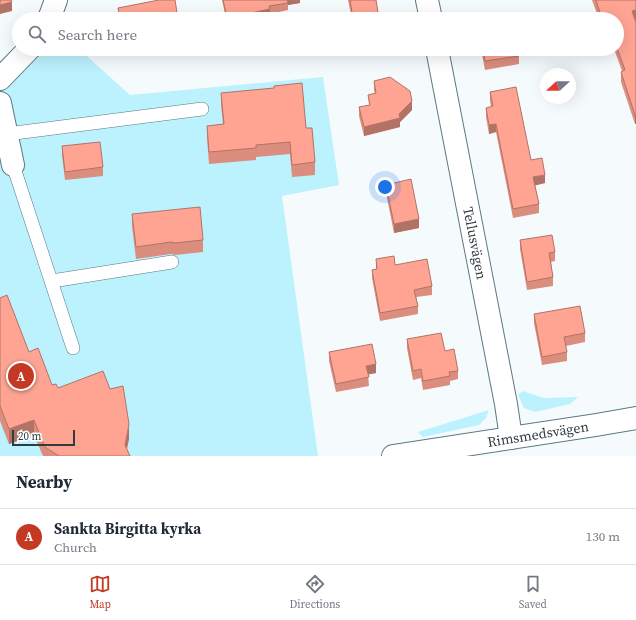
<!DOCTYPE html>
<meta charset="utf-8">
<style>
body{margin:0;font-family:"Source Serif 4",serif;background:#f6f6f7;color:#1f2937}
.compass{position:absolute;left:540px;top:68px;width:36px;height:36px;border-radius:50%;background:#fff;box-shadow:0 4px 16px #0002;rotate:249deg}
.scale{position:absolute;left:12px;bottom:10px;width:63px;box-sizing:border-box;padding-left:4px;border:2px solid #2f3c40;border-top:0;font-size:11px;line-height:14px;white-space:nowrap;color:#2f3c40;-webkit-text-stroke:3px #fff;paint-order:stroke}
.you{position:absolute;left:385px;top:187px;width:14px;height:14px;margin:-10px;border:3px solid #fff;border-radius:50%;background:#1a73e8;box-shadow:0 0 0 6px #1a73e833}
.badge{display:grid;place-items:center;width:26px;height:26px;border-radius:50%;background:#c43924;color:#fff;font-size:13px;font-weight:700}
.pin{position:absolute;translate:-50% -50%;border:2px solid #fff;box-shadow:0 1px 4px #0006}
.list{margin:0;padding:0;list-style:none}
h2{display:flex;justify-content:space-between;align-items:center;height:52px;margin:0;padding:0 16px;font-size:17px}
h2 small{font-size:13px;font-weight:400;color:#747a83}
.list li{display:grid;grid-template-columns:26px 1fr auto;gap:12px;align-items:center;box-sizing:border-box;height:56px;padding:0 16px;border-top:1px solid #e0e1e3}
.list b{display:block;font-size:15px;white-space:nowrap}
.list p{margin:0;font-size:13px;white-space:nowrap;color:#747a83}
.list em{font-size:13px;font-style:normal;color:#747a83}
.icon{flex:none;width:22px;height:22px;fill:none;stroke:currentColor;stroke-width:2;stroke-linecap:round;stroke-linejoin:round}
.map{position:relative;flex:none;width:636px;height:456px;overflow:hidden}
.search{position:absolute;background:#fff;box-shadow:0 4px 16px #0002;left:12px;right:12px;top:12px;height:44px;display:flex;align-items:center;gap:10px;box-sizing:border-box;padding:0 14px;border-radius:22px;color:#747a83;font-size:15px}
.sheet{height:108px;background:#fff}
nav{display:flex;justify-content:space-around;align-items:center;box-sizing:border-box;height:56px;border-top:1px solid #e0e1e3;background:#fff;font-size:11px;color:#747a83}
nav a{display:grid;justify-items:center;gap:2px}
nav .on{color:#c43924}
.map>svg:first-child{display:block}
.green{fill:#bcf1fe}
.lines{fill:none;stroke-linecap:round;stroke-linejoin:round}
.lane-casing{stroke:#5a7981;stroke-width:14}
.street-casing{stroke:#5a7981;stroke-width:24}
.lane{stroke:#fff;stroke-width:13}
.street{stroke:#fff;stroke-width:22}
.wall{fill:#db8d7e}
.shaded-wall{fill:#b27367}
.building{fill:#ffa493;stroke:#b27367}
.labels{text-anchor:middle;dominant-baseline:central;stroke-width:3.5;stroke-linejoin:round;paint-order:stroke}
.street-label{font-size:14px;fill:#2f3c40;stroke:#fff}
</style>
<div class="map">
<svg width="636" height="456" viewBox="0 0 636 456">
<rect width="100%" height="100%" fill="#f5fbfd"/>
<g class="green">
<polygon points="29,49 79,49 130,95 323,77 339,185 282,196 318,456 0,456 0,79"/>
<polygon points="523,391 544,398 578,397 570,404 535,412 524,408 518,395"/>
<polygon points="489,410 486,418 479,425 423,437 418,432"/>
</g>
<g class="lines">
<g class="lane-casing">
<g id="lane">
<polyline points="7,134 202,109"/>
<polyline points="13,165 73,348"/>
<polyline points="52,281 172,262"/>
</g>
</g>
<g class="street-casing">
<g id="street">
<polyline points="427,0 431,19"/>
<polyline points="49,19 56,0"/>
<polyline points="437,49 506,404 511,438"/>
<polyline points="0,79 29,49"/>
<polyline points="0,103 13,165"/>
<polyline points="393,456 596,425 636,418"/>
</g>
</g>
<use href="#lane" class="lane"/>
<use href="#street" class="street"/>
</g>
<g class="wall">
<polygon points="222,0 300,0 300,3 288,5 288,10 270,14 270,17 259,19 226,19"/>
<polygon points="348,0 376,0 379,19 352,19"/>
<polygon points="592,0 636,0 636,20 635,20 636,23 636,124 635,124 621,82 621,72 622,71 614,49 617,49 617,19 599,19"/>
<polygon points="118,8 178,19 119,19"/>
<polygon points="481,49 518,49 519,56 519,64 485,70"/>
<polygon points="374,81 412,110 400,122 400,127 364,136 359,116 359,107 369,105 368,95 375,94 374,90"/>
<polygon points="274,86 306,128 315,162 315,175 292,177 290,154 256,157 256,160 209,164 207,138 207,126 223,124 221,105 221,93 274,88"/>
<polygon points="490,92 545,183 535,185 539,204 539,213 513,218 496,132 489,134 486,117 486,108 491,107 490,101"/>
<polygon points="62,146 103,167 103,176 65,180 62,155"/>
<polygon points="386,185 419,228 394,233 386,193"/>
<polygon points="132,214 203,240 203,252 175,255 171,254 136,259 132,226"/>
<polygon points="520,240 555,252 555,261 551,262 553,277 553,286 527,290 520,249"/>
<polygon points="376,259 395,265 432,286 432,295 416,297 418,306 418,314 380,321 372,278 372,270 376,269"/>
<polygon points="0,298 29,352 52,385 58,388 110,389 129,439 127,449 130,456 43,456 34,435 9,444 0,421"/>
<polygon points="534,314 585,333 585,342 566,346 567,352 567,361 542,365 534,323"/>
<polygon points="407,339 445,351 458,371 458,379 450,381 450,385 423,390 421,378 413,380 407,348"/>
<polygon points="329,352 376,373 368,374 369,386 336,392 329,361"/>
</g>
<g class="shaded-wall">
<polygon points="286,0 300,0 300,3 288,5 288,3"/>
<polygon points="12,2 12,11 0,14 0,5"/>
<polygon points="270,9 270,17 259,19 246,19 246,14"/>
<polygon points="636,10 636,20 632,21 632,11"/>
<polygon points="245,13 245,19 227,19 227,17"/>
<polygon points="412,101 412,110 400,122 400,127 364,136 364,127"/>
<polygon points="636,114 636,124 635,124 635,115"/>
<polygon points="496,124 496,132 489,134 489,125"/>
<polygon points="545,175 545,183 533,186 533,177"/>
<polygon points="419,219 419,228 394,233 394,224"/>
<polygon points="376,364 376,373 366,375 366,366"/>
<polygon points="34,420 34,435 9,444 9,429"/>
<polygon points="129,424 129,439 125,456 125,445"/>
</g>
<g class="building">
<polygon points="0,0 11,0 12,2 0,5"/>
<polygon points="159,0 175,0 178,19 120,19 118,8"/>
<polygon points="223,0 287,0 288,3 269,6 270,9 246,14 245,13 227,17"/>
<polygon points="350,0 376,0 379,19 353,19"/>
<polygon points="596,0 636,0 636,10 632,11 636,23 636,114 635,115 621,72 625,70 617,48 617,19 602,19"/>
<polygon points="513,16 513,19 495,19"/>
<polygon points="483,49 518,49 519,56 485,61"/>
<polygon points="390,77 410,91 412,101 399,114 400,118 364,127 359,107 370,105 368,95 376,93 374,81"/>
<polygon points="302,83 306,128 312,128 315,162 292,165 290,142 256,145 256,148 209,152 207,126 224,124 221,93 274,88 274,86"/>
<polygon points="516,87 531,160 542,158 545,175 533,177 539,204 513,209 496,124 489,125 486,108 493,106 490,92"/>
<polygon points="100,142 103,167 65,172 62,146"/>
<polygon points="411,179 419,219 394,224 386,185"/>
<polygon points="200,207 203,240 175,243 171,242 136,247 132,214"/>
<polygon points="552,235 555,252 549,253 553,277 527,282 520,240"/>
<polygon points="394,256 395,265 427,259 432,286 414,290 418,306 380,313 372,270 377,269 376,259"/>
<polygon points="7,295 29,352 38,348 52,385 56,384 58,388 103,371 110,389 123,386 129,424 125,445 130,456 59,456 45,447 34,420 9,429 0,406 0,298"/>
<polygon points="580,306 585,333 564,337 567,352 542,357 534,314"/>
<polygon points="441,333 445,351 454,349 458,371 449,372 450,376 423,381 421,369 413,371 407,339"/>
<polygon points="372,344 376,364 366,366 369,377 336,384 329,352"/>
</g>
<g class="labels">
<g class="street-label">
<text transform="translate(475 243) rotate(79)">Tellusvägen</text>
<text transform="translate(538 434) rotate(-9)">Rimsmedsvägen</text>
</g>
</g>
</svg>
<svg class="compass" viewBox="-18 -18 36 36"><path d="M0-13l5 13h-10z" fill="#e53935"/><path d="M0 13l5-13h-10z" fill="#747a83"/></svg>
<div class="scale">20 m</div>
<div class="you"></div>
<div class="pin badge" style="left:21px;top:376px">A</div>
<div class="search"><svg class="icon" aria-label="search" viewBox="0 0 24 24"><circle cx="10" cy="10" r="6"/><path d="M15 15l6 6"/></svg>Search here</div>
</div>
<section class="sheet">
<h2>Nearby<small></small></h2>
<ul class="list">
<li><span class="badge">A</span><div><b>Sankta Birgitta kyrka</b><p>Church</p></div><em>130 m</em></li>
</ul>
</section>
<nav>
<a class="on"><svg class="icon" aria-label="map" viewBox="0 0 24 24"><path d="M3 6l6-2 6 2 6-2v14l-6 2-6-2-6 2zM9 4v14M15 6v14"/></svg>Map</a>
<a><svg class="icon" aria-label="directions" viewBox="0 0 24 24"><path d="M12 3l9 9-9 9-9-9zM9 14v-3h6M13 9l2 2-2 2"/></svg>Directions</a>
<a><svg class="icon" aria-label="saved" viewBox="0 0 24 24"><path d="M7 4h10v16l-5-4-5 4z"/></svg>Saved</a>
</nav>
